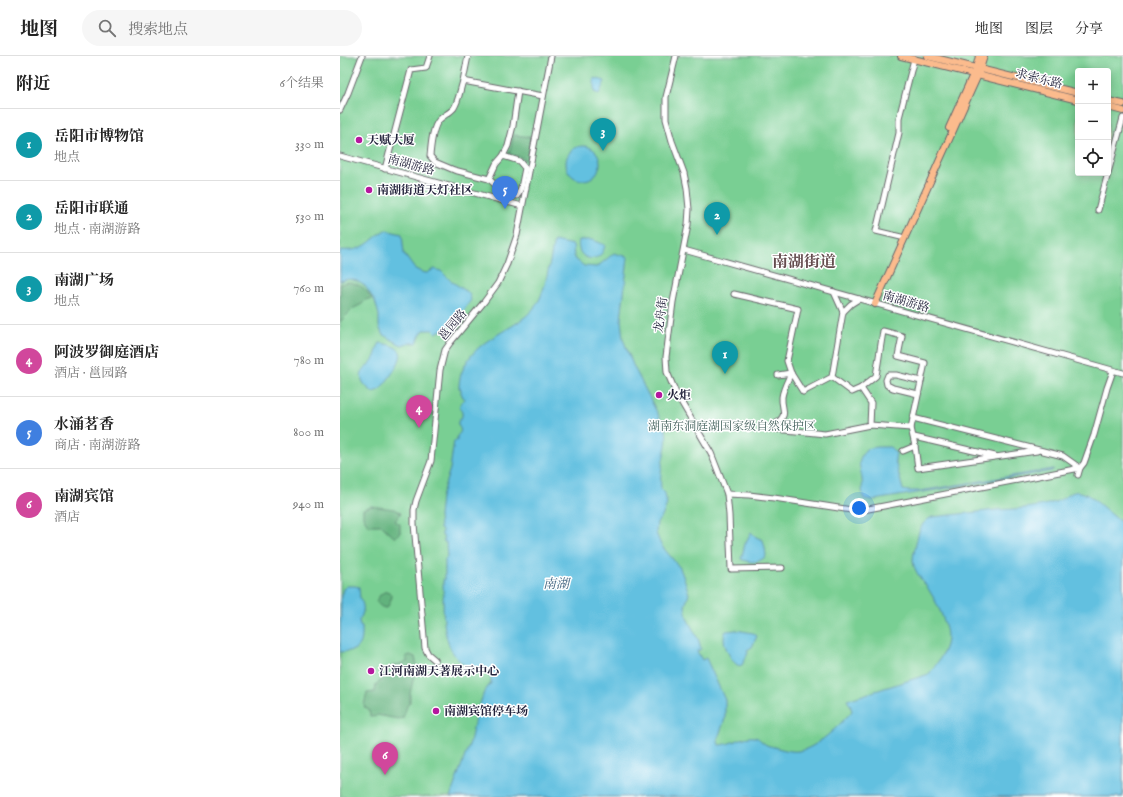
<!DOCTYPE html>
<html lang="zh">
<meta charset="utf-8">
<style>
body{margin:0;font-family:"IM FELL English","Noto Serif SC",serif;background:#f6f6f6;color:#222}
.controls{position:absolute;right:12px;top:12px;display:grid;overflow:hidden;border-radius:4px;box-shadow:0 2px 10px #0003}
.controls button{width:36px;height:36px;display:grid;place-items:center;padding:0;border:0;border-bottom:1px solid #e0e0e0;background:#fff;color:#222;font:20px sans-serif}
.you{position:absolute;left:519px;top:452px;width:14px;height:14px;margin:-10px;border:3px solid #fff;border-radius:50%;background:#1a73e8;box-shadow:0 0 0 6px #1a73e833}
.badge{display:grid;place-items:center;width:26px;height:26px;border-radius:50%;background:#0f766e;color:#fff;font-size:13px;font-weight:700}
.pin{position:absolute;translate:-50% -33px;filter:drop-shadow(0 1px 2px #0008)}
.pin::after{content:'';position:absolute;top:21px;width:14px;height:12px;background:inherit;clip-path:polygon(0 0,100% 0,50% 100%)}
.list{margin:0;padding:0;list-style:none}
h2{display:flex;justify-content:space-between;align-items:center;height:52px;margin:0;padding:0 16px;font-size:17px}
h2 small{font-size:13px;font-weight:400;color:#767676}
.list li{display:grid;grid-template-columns:26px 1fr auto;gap:12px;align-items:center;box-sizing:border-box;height:72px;padding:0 16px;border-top:1px solid #e0e0e0}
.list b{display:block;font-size:15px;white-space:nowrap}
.list p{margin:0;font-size:13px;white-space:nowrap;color:#767676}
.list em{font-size:13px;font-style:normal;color:#767676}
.icon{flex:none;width:22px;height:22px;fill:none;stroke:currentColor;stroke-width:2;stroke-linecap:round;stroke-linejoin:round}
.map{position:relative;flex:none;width:783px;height:741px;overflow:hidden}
header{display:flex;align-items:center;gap:24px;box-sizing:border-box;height:56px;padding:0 20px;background:#fff;border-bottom:1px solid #e0e0e0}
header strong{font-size:19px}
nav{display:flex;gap:22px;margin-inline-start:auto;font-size:14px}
.search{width:280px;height:36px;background:#f6f6f6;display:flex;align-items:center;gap:10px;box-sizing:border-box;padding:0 14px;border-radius:22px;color:#767676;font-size:15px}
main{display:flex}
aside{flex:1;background:#fff}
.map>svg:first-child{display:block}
.green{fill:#79cf93;stroke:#4e7867;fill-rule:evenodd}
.forest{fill:#62b27d;stroke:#426a5c}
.water{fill:#62c0e0;stroke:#42718e}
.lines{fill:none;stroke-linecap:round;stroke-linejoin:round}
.minor-casing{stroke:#68656a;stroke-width:7}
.major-casing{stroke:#68656a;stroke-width:8}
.minor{stroke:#fff;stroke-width:5}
.major{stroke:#fbbb8d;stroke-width:6}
.poi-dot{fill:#b5179e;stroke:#fff;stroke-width:1.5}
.labels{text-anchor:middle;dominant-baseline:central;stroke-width:3;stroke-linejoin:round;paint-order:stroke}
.street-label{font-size:12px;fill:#22223b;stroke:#fff}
.poi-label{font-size:12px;font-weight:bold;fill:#22223b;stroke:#fff;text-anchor:start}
.park-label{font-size:12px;fill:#405f5a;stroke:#fff}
.water-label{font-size:13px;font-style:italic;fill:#3c617d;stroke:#fff}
.district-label{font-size:16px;font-weight:bold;fill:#644c4e;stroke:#fff}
</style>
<header>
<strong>地图</strong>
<div class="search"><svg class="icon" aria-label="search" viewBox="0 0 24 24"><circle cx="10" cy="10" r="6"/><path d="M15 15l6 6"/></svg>搜索地点</div>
<nav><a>地图</a><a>图层</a><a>分享</a></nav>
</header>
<main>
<aside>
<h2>附近<small>6个结果</small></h2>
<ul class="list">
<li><span class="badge" style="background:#0f9aa8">1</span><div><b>岳阳市博物馆</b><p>地点</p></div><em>330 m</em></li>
<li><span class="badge" style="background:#0f9aa8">2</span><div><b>岳阳市联通</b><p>地点 · 南湖游路</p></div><em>530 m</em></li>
<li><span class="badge" style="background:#0f9aa8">3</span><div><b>南湖广场</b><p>地点</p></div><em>760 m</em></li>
<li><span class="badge" style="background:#d1479c">4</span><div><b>阿波罗御庭酒店</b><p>酒店 · 邕园路</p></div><em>780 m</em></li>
<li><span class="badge" style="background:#3f7fe0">5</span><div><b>水涌茗香</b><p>商店 · 南湖游路</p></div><em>800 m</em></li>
<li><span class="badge" style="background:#d1479c">6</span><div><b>南湖宾馆</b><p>酒店</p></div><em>940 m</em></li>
</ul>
</aside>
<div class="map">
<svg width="783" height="741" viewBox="0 0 783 741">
<rect width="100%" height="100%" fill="#fff"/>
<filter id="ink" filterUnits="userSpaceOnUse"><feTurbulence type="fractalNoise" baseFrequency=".025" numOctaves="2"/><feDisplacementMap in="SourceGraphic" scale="8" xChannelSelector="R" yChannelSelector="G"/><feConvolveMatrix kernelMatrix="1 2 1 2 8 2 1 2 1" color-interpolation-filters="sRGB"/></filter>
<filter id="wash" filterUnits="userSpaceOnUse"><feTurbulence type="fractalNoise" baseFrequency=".012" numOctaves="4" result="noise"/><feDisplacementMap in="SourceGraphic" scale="16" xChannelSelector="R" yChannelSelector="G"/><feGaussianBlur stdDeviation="0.9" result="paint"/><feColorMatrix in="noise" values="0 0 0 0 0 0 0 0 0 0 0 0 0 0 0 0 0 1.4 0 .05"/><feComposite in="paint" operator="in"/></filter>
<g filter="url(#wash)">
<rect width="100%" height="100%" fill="#ebe1c0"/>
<path class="green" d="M0,0H783V741H0ZM738,15H768V117H738Z"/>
<g class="forest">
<polygon points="174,79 191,81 187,106 181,101 169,98"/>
<path d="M8,226C22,229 25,232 32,243H27L22,248L14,252L0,266V228Z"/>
<polygon points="31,450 54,453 61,457 55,465 60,468 60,477 55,481 55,482 41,469 28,469 23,461 23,453"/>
<path d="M46,535L49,536L52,541L49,548L47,552C41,552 39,549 36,545L41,538Z"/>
<polygon points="70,599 75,601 77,610 73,624 70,638 70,646 67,650 63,662 58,663 37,659 35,661 30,660 29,654 25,652 24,649 27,637 35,636 36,628 42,624 44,617 47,615 50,611 68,605 65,601"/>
</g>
<g class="water">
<polygon points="254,22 265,25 259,38 254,36"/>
<circle cx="243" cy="107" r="17"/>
<path d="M45,174L62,178L64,198L74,212L81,216L87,217L94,213L101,215L111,225L129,237L131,244C127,250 117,265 111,269C107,272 101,274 96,277L93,274H84L80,279L77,287H68L62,289L55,286L42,278L39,270V259L35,245L25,230L17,225L9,223L0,225V194C24,196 28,186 45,174Z"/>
<path d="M239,184H253L265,189C262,210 234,205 239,184Z"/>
<path d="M214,185L233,189L234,202L244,210L257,211L274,197L288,201L281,264L283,283L293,309L326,374C328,386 325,393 323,404C321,414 320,423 321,433L325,437L327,448L322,461L317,466L316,477L321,489L340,512L345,525L349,538L345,550L347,562L359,585L361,593L357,595L362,604L366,602L385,644V663L378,682V686L379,689C391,689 404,679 415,681C420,682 421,686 425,688C427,690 431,690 434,691C441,693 451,696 458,695C475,694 501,668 512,655L510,649L507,644L589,618C595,610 603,600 606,589C611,572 596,545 587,531C582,524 573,514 573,504C573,498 576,490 577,483C580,472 581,467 592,461C613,459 635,456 656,454C676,453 696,452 715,446C731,440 732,429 751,441L783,468V741H110L130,686L136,658L141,645L144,636L151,627V622L148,617C142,615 135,615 130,612C98,597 104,553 103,524H104V519H105V503L107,502L106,486H104L103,480H102V474L100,473L99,460L101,441L110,413L114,385H117V380C125,373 117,372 118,366C119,363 123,362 122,357C122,355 120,354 120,352C119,348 122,346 124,343L121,337V333L119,332C119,323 121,317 125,309C141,279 174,276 194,252C206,238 210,203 214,185Z"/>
<path d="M40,287C46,288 57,290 60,296C64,304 45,328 39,334C38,334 34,336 33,336C24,330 16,321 26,311C29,308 32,306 34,302C37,297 36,293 40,287Z"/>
<path d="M537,391H550L556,397L555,404L563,434L568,435H580L714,413L711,415L534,444L524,443C521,436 523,430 522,423C520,409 516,406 526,393Z"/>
<path d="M411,476L416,481L423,484L425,492L426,500C418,508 410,507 401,503L405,488Z"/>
<path d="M7,530H15L19,531L20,543C25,549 24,558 19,564L20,570L22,571C23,591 19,595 0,596L1,541L3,533Z"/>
<path d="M396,574L413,577L417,580L412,591L407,594L408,597L402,609C399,610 399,610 396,608C389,602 380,583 386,575Z"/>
</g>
</g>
<g filter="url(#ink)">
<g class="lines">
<g class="minor-casing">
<g id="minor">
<polyline points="128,0 123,25 203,40"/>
<polyline points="336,0 326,41 326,63 332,85 344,117 347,132 349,153 348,169 333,246 326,301 327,316 336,337 371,397 387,438 389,459 391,513 442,512"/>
<path d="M123,25C120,34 119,44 114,52C110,57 104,59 99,64C92,72 91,90 90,100L95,106L114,114L149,123L156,108L163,100L168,90L173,70L178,35"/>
<polyline points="0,54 8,37 22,0"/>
<polyline points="0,100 182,150"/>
<polyline points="45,113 71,14 86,12 90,0"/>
<polyline points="768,117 783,62"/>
<polyline points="149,123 163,136 177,140 181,132 185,112 179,105 163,100"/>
<polyline points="758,154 768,117"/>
<polyline points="561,181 536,175 559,77 559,62 574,3"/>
<polyline points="344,194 783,317"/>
<polyline points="494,236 503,256 511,248 519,243"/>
<polyline points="394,238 458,253 447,305 451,317 463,336 492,321 503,256"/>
<path d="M451,317C448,324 443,333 442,341C441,354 449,357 437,367L436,373L485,378L530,369L571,372L585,307L558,300L562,280L543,275L536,320L521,332L512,336L492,321"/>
<polyline points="438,319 451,317"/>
<polyline points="521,332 531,347 530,369"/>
<polyline points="578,338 553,332 547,329 546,324 548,319 556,319 581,325"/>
<polyline points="573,362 723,400 740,412 738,419"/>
<polyline points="574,381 655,400"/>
<polyline points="575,390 578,412 697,395"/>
<polyline points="563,395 575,390 571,372"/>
<polyline points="387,438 409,439 434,442 518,455 740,412 744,407 754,379 767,332 773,315"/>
<polyline points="95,604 88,598 85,592 74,468 74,454 76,445 91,405 100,314 105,294 110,287 144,246 158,227 167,208 177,179 211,0"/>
</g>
</g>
<g class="major-casing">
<g id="major">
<polyline points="561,0 738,44"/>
<polyline points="587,0 738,37"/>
<polyline points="768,45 783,48"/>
<polyline points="768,51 783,55"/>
<polyline points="609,72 636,12 639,0"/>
<polyline points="535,248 638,19 644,0"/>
</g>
</g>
<use href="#minor" class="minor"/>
<use href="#major" class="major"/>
</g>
</g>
<g class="poi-dot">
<circle cx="19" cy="84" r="4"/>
<circle cx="29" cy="134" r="4"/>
<circle cx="319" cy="339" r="4"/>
<circle cx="31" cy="615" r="4"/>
<circle cx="96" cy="655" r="4"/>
</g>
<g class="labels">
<g class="street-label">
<text transform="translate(699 23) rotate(14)">求索东路</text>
<text transform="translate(71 109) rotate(15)">南湖游路</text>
<text transform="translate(566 246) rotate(16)">南湖游路</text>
<text transform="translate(321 259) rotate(-82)">龙舟街</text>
<text transform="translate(113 269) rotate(-50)">邕园路</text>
</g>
<g class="poi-label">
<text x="27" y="84">天赋大厦</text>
<text x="37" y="134">南湖街道天灯社区</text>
<text x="327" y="339">火炬</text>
<text x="39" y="615">江河南湖天著展示中心</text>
<text x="104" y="655">南湖宾馆停车场</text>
</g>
<g class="park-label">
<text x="392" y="370">湖南东洞庭湖国家级自然保护区</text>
</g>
<g class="water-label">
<text x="216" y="528">南湖</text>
</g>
<g class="district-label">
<text x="464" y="207">南湖街道</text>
</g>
</g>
</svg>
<div class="controls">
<button>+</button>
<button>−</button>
<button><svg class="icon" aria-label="locate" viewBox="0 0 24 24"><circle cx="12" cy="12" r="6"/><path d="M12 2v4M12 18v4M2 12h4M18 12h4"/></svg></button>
</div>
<div class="you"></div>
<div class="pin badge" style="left:385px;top:318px;background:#0f9aa8">1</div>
<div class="pin badge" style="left:377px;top:179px;background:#0f9aa8">2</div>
<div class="pin badge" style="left:263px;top:95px;background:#0f9aa8">3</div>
<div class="pin badge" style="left:79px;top:372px;background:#d1479c">4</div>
<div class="pin badge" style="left:165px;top:153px;background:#3f7fe0">5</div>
<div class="pin badge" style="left:45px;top:719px;background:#d1479c">6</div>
</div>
</main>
